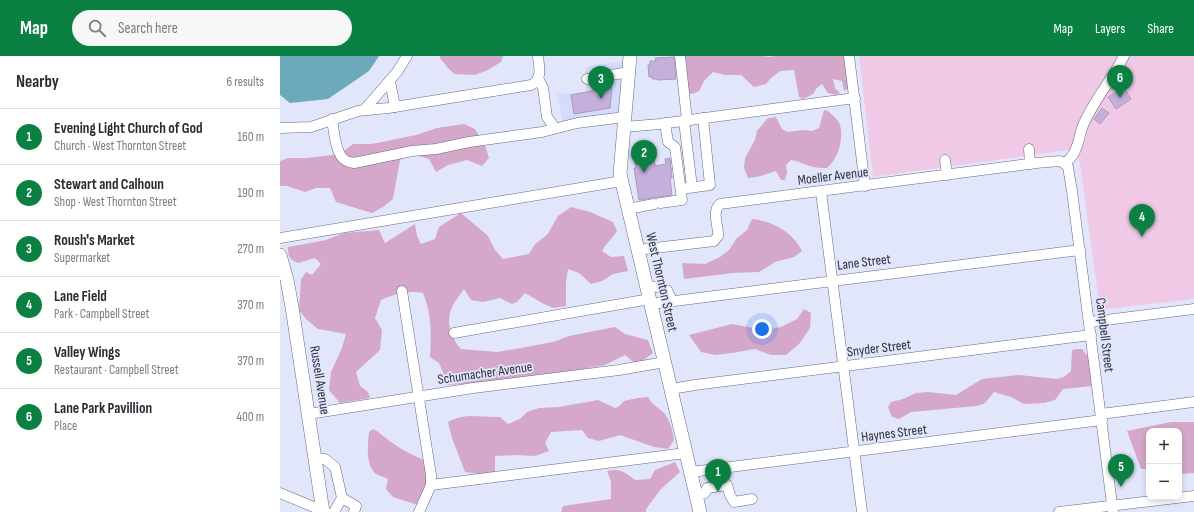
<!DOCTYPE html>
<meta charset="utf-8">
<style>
body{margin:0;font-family:"Sofia Sans Condensed",sans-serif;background:#f7f7f7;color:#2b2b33}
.controls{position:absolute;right:12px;bottom:12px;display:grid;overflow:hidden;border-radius:8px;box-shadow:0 2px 6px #0003}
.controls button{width:36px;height:36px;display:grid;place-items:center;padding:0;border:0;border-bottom:1px solid #e1e1e2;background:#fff;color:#2b2b33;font:20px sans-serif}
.you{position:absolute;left:482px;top:273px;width:14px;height:14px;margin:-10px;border:3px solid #fff;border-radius:50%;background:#1a73e8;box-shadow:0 0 0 6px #1a73e833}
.badge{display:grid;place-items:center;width:26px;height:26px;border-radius:50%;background:#0b8043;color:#fff;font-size:13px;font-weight:700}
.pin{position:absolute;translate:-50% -33px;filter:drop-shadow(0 1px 2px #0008)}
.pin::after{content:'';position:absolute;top:21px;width:14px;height:12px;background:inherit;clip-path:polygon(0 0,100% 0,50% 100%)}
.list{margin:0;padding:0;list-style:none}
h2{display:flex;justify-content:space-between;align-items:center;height:52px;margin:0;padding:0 16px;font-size:17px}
h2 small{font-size:13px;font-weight:400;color:#7c7c81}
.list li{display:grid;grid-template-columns:26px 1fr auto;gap:12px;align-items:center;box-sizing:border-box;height:56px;padding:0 16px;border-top:1px solid #e1e1e2}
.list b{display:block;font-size:15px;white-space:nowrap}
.list p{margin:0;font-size:13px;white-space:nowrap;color:#7c7c81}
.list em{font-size:13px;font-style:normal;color:#7c7c81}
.icon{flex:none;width:22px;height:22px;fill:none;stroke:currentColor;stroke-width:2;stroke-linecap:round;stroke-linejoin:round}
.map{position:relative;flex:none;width:914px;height:456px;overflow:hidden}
header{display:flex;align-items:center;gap:24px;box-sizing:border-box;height:56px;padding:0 20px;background:#0b8043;color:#fff}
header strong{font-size:19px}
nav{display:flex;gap:22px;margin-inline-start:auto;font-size:14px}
.search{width:280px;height:36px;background:#f7f7f7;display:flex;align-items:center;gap:10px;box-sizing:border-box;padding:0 14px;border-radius:22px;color:#7c7c81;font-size:15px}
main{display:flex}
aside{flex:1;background:#fff}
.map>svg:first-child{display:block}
.built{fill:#d5dbfd}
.green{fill:#f0c9e6}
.forest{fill:#d5a8c9}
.water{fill:#6caabb}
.building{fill:#c5afdd;stroke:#a89db5}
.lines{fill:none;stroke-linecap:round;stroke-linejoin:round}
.minor-casing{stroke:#646880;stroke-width:11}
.major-casing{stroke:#646880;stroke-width:14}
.minor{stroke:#fff;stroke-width:10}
.major{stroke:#fff;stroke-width:13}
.labels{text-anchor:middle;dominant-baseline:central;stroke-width:3.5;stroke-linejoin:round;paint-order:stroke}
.street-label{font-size:14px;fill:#2e303a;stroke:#e1e6fb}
</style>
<header>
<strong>Map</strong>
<div class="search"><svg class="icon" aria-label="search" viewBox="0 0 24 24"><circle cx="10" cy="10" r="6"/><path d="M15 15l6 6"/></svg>Search here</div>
<nav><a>Map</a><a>Layers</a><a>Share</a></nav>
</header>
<main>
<aside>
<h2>Nearby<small>6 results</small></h2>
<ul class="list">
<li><span class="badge">1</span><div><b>Evening Light Church of God</b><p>Church · West Thornton Street</p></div><em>160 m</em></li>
<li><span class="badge">2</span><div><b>Stewart and Calhoun</b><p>Shop · West Thornton Street</p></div><em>190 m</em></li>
<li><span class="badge">3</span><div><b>Roush's Market</b><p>Supermarket</p></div><em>270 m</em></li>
<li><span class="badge">4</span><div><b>Lane Field</b><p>Park · Campbell Street</p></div><em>370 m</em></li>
<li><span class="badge">5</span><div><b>Valley Wings</b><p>Restaurant · Campbell Street</p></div><em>370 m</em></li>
<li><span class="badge">6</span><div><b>Lane Park Pavillion</b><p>Place</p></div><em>400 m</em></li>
</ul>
</aside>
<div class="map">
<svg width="914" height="456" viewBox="0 0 914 456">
<rect width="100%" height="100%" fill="#e1e6fb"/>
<polygon class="built" points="346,5 343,60 284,69 277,38 306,36 305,11"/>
<polygon class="green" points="579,0 914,0 914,242 913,243 820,254 800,108 796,93 593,121"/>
<g class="forest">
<polygon points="160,0 223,0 221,6 208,14 195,19 174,18 167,11 160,2"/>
<polygon points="405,0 483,0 490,1 495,0 564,0 568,32 564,35 562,25 553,23 555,32 560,37 556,39 548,37 542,28 536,33 533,38 523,43 519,41 514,14 500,15 491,22 486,28 474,31 461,19 445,19 433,16 424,25 419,35 413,38 408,37"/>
<path d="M544,54L548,55C552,59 559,64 560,69C564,83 558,103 547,112C541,112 535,112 530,110C523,108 519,105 511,104L506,109L507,116L505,124H501L496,115L477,121L468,122L464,112L465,102L475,84L477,75L488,62L496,61L502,73L507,76L523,74L532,75L539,72Z"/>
<polygon points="184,68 195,73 206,92 209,102 202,110 187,104 168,109 156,116 149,103 131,98 120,104 113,143 103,151 92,157 56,146 50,132 36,132 25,136 7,130 0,130 0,105 8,102 27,102 60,98 73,88 91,88 102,86 136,79 157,72"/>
<path d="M291,151L310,156L333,166L337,175C333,182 326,187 322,195L331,201L344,200L348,215L333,218L322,225L311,228L299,217L288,213L286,226V250L273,252L262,247L245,237L237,246L232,248L220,242L203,246L191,244L184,233C181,238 176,243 173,249C165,264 170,281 181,293L217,296L235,293L273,286L289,280L335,271L345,278L368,284L373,297L357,309L345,299L325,309L274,318L222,325L168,329L159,307L150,301C151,279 152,258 143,237C128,234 115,238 101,244L95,262L102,274L100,294L76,316L80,330L88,336L90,342L60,347L49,334L51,316L62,292L66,278L38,273L26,263L19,254L21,223L26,216L32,219L41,208L35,202L18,207C9,203 8,201 8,191L46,184L64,177L99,174L105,187L135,168L137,180L141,188L155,183L159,171L181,157L208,180L215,194L223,203L249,198L255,188L267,179L278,160Z"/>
<path d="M472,163C492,165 513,176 522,195L514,201L495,206L479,216L453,217L404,223L402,207L425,208L440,201L449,194L457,182L467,174Z"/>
<polygon points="524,253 531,257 530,272 519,288 506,299 491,299 475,293 452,297 435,299 421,296 409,279 452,268 484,274 501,271 517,263"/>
<polygon points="796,293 802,293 810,303 812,330 783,333 775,344 764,347 744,348 731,341 714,336 705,347 697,350 631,356 619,363 612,361 608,351 611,346 623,343 636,337 648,336 676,339 702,323 739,319 777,323 784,321 791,315 792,294"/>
<path d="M368,341C372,349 378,351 384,357C390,364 393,375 394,384L388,393L374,391L340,379L319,385L308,382L302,374L271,376L265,387L269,395L255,400L237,399L215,400V416L205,419L185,416L172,382L168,366C187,356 200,362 220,361L228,368L240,363L247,356L259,352L279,351L318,344L335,352L338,351L344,345L357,342Z"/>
<polygon points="891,366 914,366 914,417 899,418 899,375 869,375 869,413 861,413 847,375"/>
<path d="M93,373C101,377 106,383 114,388C124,395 134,400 146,405L149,422L138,449L113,441L106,433L108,423C105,421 99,420 96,418C85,408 88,388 89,376Z"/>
<path d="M395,406L400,416L381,433L366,453V456H281L283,450L331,443V425L327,415C341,412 344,416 355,424L370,423L375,414Z"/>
</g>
<polygon class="water" points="0,0 99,0 89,15 48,43 10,47 0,39"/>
<g class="building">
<polygon points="394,1 396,23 378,24 377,23 372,23 372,20 369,21 368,9 370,9 370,5 376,5 375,2"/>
<polygon points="332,31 330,52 294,58 291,39"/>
<polygon points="844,32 851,43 836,53 828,41"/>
<polygon points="822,52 829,57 820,68 814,63"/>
<polygon points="373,88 375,110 386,108 385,103 390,102 392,122 390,122 392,139 359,144 354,112 356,112 354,103 359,102 357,91"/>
</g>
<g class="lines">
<g class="minor-casing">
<g id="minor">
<polyline points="400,0 407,64"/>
<polyline points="569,0 585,130"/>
<polyline points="258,22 263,32 267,61 275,72"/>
<polyline points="307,23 349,16"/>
<polyline points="110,25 115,51"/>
<polyline points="84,54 117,16 127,0"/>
<path d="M52,63C54,74 55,98 65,104C67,106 71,106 74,107L132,95L156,93L189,86L262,76L297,67L345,61"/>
<polyline points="404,65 412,131"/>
<polyline points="344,71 380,68 575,42"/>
<path d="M0,72L31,71L78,55L108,52L251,29C263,23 259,11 258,0"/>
<polyline points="749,93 750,108"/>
<polyline points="665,104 667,119"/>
<polyline points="784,107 788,111 792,135 833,456"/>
<path d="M784,107C797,100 798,85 802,72C811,48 832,24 844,0"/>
<polyline points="401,133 430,129 423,62"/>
<polyline points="541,136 582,456"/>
<polyline points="380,147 402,144 395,91 388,86 385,67"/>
<polyline points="348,153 374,148"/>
<polyline points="0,182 342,125"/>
<path d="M358,194L434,185L438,180C439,170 431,156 440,148L756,107L780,105L784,107"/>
<polyline points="367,230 379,231 387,234 392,245"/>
<polyline points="122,235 151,419 151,429 139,456"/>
<polyline points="371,248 800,194"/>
<polyline points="810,266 914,253"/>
<polyline points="174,277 370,243"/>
<polyline points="391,333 415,329 811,279"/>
<polyline points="29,358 193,332 339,314 385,306"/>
<polyline points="821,358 914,346"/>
<polyline points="35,403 45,403 55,411 62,442 76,450 74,456"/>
<polyline points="411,416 822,364"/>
<polyline points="151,429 406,397"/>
<polyline points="0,437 46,456"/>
<polyline points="416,439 425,437 427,432 447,429 450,439 454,446 472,443"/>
<polyline points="54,456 62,442"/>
<polyline points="779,456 914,440"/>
</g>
</g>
<g class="major-casing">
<g id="major">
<polyline points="350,0 340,118 420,456"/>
<polyline points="0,199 7,224 12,251 43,456"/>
</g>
</g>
<use href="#minor" class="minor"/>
<use href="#major" class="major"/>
</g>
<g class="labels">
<g class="street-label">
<text transform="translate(553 120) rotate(-7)">Moeller Avenue</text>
<text transform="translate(584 206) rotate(-7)">Lane Street</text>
<text transform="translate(382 226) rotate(77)">West Thornton Street</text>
<text transform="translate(825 279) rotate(83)">Campbell Street</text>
<text transform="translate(599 292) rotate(-7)">Snyder Street</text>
<text transform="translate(205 317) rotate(-8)">Schumacher Avenue</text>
<text transform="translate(40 324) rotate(81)">Russell Avenue</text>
<text transform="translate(614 377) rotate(-7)">Haynes Street</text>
</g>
</g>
</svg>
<div class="controls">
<button>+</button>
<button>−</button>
</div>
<div class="you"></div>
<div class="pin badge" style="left:438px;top:436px">1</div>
<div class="pin badge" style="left:364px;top:117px">2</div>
<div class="pin badge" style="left:321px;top:43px">3</div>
<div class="pin badge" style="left:862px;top:181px">4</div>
<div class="pin badge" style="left:841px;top:431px">5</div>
<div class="pin badge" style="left:840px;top:42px">6</div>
</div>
</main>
